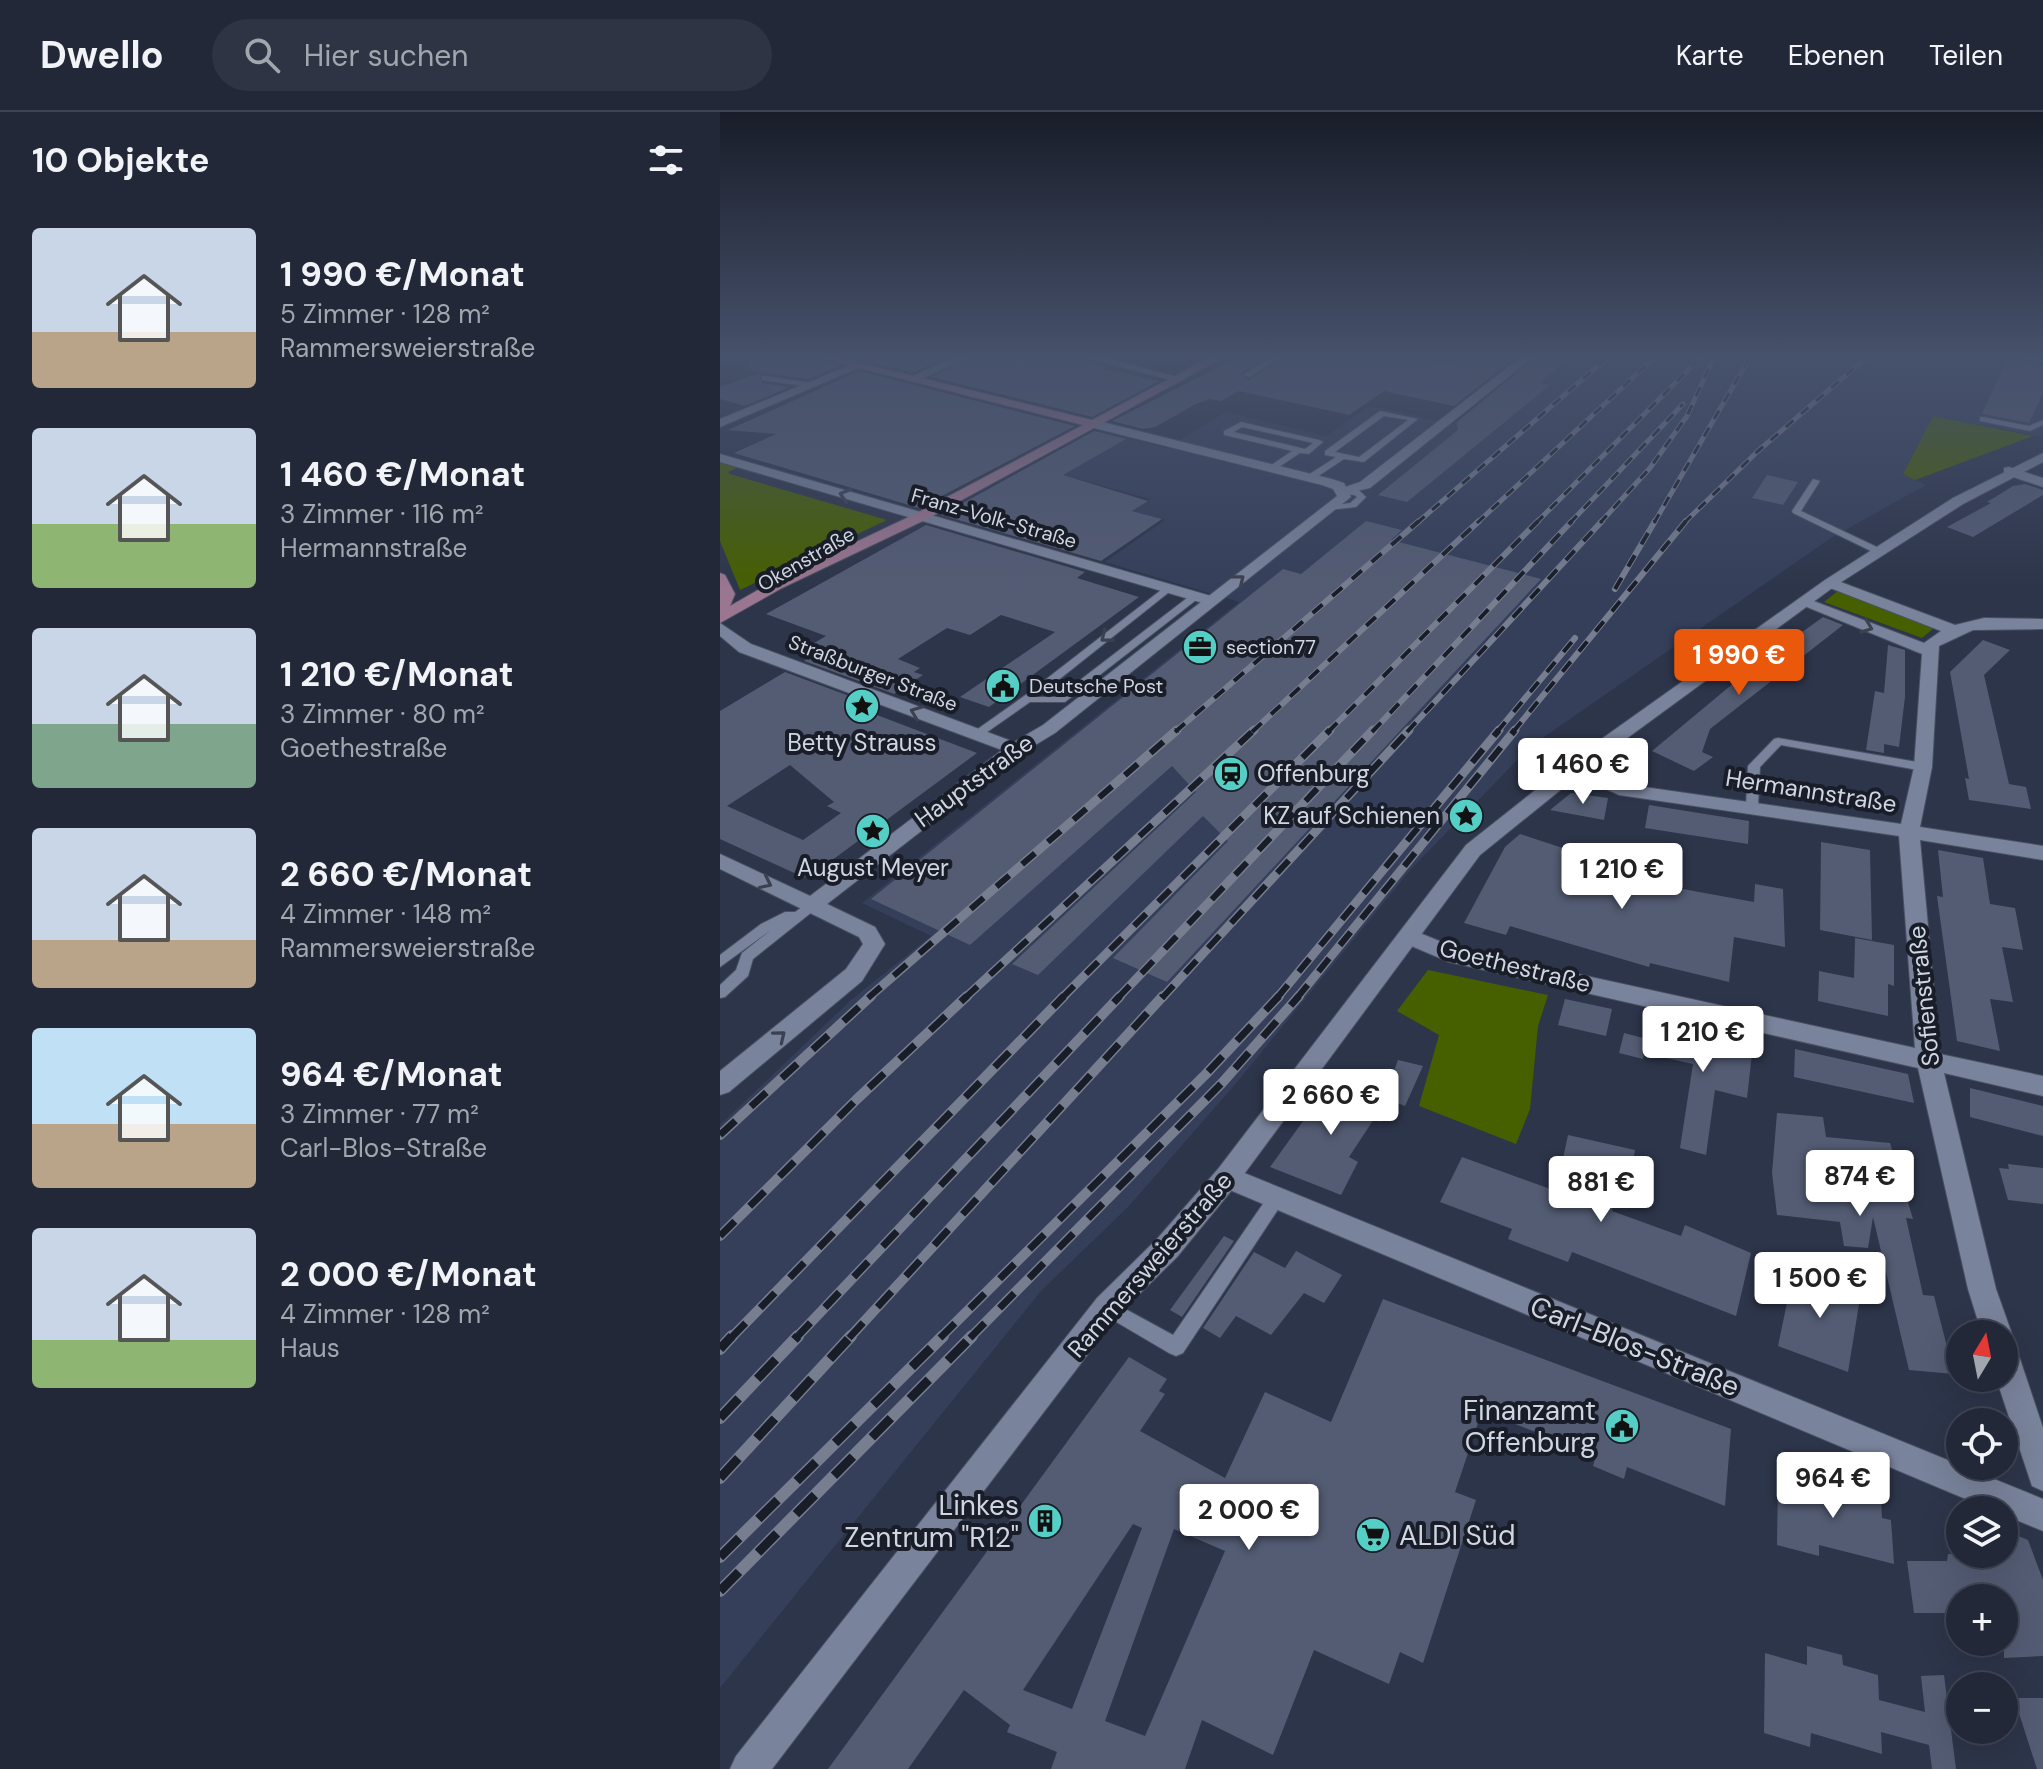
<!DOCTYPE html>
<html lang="de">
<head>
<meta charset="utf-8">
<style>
	body { margin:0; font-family:"DM Sans",sans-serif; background:#2e3443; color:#f1f3f6; height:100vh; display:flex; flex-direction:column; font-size:30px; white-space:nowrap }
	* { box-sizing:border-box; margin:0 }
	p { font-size:26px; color:#a2a6ae }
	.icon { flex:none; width:44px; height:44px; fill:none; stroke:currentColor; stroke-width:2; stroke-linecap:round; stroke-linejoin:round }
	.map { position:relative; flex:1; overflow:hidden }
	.sheet { display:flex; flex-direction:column; background:#222838; width:720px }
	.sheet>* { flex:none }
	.needle { width:52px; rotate:10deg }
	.controls { position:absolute; left:1226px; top:1208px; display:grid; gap:16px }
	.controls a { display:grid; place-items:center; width:72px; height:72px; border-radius:50%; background:#222838; box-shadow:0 8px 32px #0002,0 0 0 2px #3f4453; font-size:40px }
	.price { position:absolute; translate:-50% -68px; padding:0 18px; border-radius:8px; background:#fff; color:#222; font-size:26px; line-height:52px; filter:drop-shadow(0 2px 4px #0008) }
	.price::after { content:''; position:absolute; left:50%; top:48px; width:24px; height:18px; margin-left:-12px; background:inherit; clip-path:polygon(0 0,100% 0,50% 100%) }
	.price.active { background:#ea580c; color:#fff }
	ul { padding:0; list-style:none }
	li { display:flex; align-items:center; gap:24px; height:200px; padding:0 32px }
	li span { display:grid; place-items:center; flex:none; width:224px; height:160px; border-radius:8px; color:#555 }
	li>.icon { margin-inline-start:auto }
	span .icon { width:96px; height:96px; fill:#fffc; stroke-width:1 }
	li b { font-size:34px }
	h2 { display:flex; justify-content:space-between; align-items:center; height:96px; padding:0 32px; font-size:34px }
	header { display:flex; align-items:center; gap:48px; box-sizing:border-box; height:112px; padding:0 40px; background:#222838; border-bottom:2px solid #3f4453 }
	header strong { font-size:38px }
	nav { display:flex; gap:44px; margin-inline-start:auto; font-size:28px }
	.search { width:560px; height:72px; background:#2e3443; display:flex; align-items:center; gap:20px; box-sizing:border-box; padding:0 28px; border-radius:44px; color:#a2a6ae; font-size:30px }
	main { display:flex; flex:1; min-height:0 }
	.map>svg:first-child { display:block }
	.built { fill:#353f5a }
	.green { fill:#466000 }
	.building { fill:#535c73; fill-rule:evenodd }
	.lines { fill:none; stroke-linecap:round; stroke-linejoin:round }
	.service-casing { stroke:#4a5062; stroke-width:2 }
	.minor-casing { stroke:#4a5062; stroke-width:2 }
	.tertiary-casing { stroke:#4a5062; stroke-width:2 }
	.secondary-casing { stroke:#4a5062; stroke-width:2 }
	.service { fill:#79839b; fill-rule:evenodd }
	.minor { fill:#79839b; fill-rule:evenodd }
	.tertiary { fill:#79839b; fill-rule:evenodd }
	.secondary { fill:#9b7690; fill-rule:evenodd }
	.rail-far4-casing { stroke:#777e90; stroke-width:5 }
	.rail-far3-casing { stroke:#777e90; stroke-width:6 }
	.rail-far2-casing { stroke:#777e90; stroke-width:9 }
	.rail-far1-casing { stroke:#777e90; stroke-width:10 }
	.rail-casing { stroke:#777e90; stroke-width:12 }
	.rail-far4 { stroke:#191d27; stroke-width:3; stroke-dasharray:10; stroke-linecap:butt }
	.rail-far3 { stroke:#191d27; stroke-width:4; stroke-dasharray:13; stroke-linecap:butt }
	.rail-far2 { stroke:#191d27; stroke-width:6; stroke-dasharray:17; stroke-linecap:butt }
	.rail-far1 { stroke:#191d27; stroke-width:7; stroke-dasharray:21; stroke-linecap:butt }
	.rail { stroke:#191d27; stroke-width:9; stroke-dasharray:27; stroke-linecap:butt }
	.oneway { stroke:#3b4150 }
	.labels { text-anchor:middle; stroke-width:8; stroke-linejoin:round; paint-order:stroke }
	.far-street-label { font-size:20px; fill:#d0d5e3; stroke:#191d27 }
	.far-poi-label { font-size:20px; fill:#d0d5e3; stroke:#191d27; text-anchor:start }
	.poi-label { font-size:24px; fill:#d0d5e3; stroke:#191d27 }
	.street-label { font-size:24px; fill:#d0d5e3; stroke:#191d27 }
	.near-street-label { font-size:28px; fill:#d0d5e3; stroke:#191d27 }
	.near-poi-label { font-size:28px; fill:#d0d5e3; stroke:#191d27; text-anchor:end }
</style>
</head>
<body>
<header>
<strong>Dwello</strong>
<div class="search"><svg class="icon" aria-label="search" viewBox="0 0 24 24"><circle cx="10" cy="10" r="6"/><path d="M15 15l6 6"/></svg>Hier suchen</div>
<nav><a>Karte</a><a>Ebenen</a><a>Teilen</a></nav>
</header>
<main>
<section class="sheet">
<h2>10 Objekte<svg class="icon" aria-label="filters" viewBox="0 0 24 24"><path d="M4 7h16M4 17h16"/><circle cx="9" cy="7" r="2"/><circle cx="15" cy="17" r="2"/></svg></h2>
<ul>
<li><span style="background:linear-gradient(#c9d6e8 65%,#b9a48a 0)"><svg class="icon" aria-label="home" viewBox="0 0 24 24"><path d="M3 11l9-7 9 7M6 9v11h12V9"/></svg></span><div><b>1 990 €/Monat</b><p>5 Zimmer · 128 m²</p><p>Rammersweierstraße</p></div></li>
<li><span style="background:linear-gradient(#c9d6e8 60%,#8fb573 0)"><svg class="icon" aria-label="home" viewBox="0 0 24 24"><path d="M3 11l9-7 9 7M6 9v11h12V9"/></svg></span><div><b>1 460 €/Monat</b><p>3 Zimmer · 116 m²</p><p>Hermannstraße</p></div></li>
<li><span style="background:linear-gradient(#c9d6e8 60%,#7fa58c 0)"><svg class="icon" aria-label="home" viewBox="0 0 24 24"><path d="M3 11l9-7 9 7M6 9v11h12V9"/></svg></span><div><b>1 210 €/Monat</b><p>3 Zimmer · 80 m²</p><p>Goethestraße</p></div></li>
<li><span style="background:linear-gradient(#c9d6e8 70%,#b9a48a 0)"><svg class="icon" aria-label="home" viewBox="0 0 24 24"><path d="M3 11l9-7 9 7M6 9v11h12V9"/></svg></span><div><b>2 660 €/Monat</b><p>4 Zimmer · 148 m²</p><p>Rammersweierstraße</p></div></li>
<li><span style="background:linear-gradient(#bfe0f5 60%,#b9a48a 0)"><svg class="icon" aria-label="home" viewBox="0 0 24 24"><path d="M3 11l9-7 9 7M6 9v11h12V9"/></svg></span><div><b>964 €/Monat</b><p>3 Zimmer · 77 m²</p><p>Carl-Blos-Straße</p></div></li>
<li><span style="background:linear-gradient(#c9d6e8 70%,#8fb573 0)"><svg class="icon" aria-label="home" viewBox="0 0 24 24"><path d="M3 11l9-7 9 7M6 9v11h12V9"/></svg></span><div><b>2 000 €/Monat</b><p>4 Zimmer · 128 m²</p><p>Haus</p></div></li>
</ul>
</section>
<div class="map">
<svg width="1323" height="1657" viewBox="0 0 1323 1657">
	<rect width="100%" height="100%" fill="#2d354a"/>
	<path class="built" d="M818,245H1323V325L1213,304L1183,362L1206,373L1111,426L811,634L692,756L518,969L409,1094L321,1179L0,1576V1013L131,888L211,824L142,791L519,490L385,450L445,408L412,399L430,387L339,362L328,346L377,319L446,336L506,300L606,324L650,294L733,312Z"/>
	<path class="green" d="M1213,304L1313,324L1195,368L1183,362Z
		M0,350L18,355L8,360L10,362L167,408L20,478L0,429Z
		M1118,479L1215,515L1202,526L1104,490Z
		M708,858L828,883L818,914L810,997L796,1032L699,994L719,923L677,899Z"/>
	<path class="building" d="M31,245H93L120,254L88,267L42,261L39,264L42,271L70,275L25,294L0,287V275L42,260L30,258Z
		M130,245H226L193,261Z
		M251,245H358L386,255L383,256L439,269L372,305L212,265Z
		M519,245H546L520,262L529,268L563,245H693L733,252L742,245H796L734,294L664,279L629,303L519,279L501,289L489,287L476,292L435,315L423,317L392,309Z
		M816,245H851L819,271L830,273L687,390L658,383L738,318L737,310Z
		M1288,245L1323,253V282L1309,311L1262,302Z
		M139,259L355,314L199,396L14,341L56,322L8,318Z
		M374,319L406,327L343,363L428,389L412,399L442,407L381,449L221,403Z
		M1047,363L1078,370L1063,393L1032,386Z
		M1305,372L1323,378V383L1253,425L1227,415L1271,391L1267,390L1293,374Z
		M646,409L682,418L671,428L821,467L447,870L393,846L508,729L483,704L318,863L292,852L476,680L452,654L250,833L151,787L563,457L581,462Z
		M206,413L365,460L357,466L419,485L269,595L240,585L335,520L281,503L250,523L227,516L178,547L200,556L194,560L203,563L174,582L84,549L91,544L79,540L106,524L46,502Z
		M1103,505L1123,513L990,617L982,640L993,645L974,659L932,639L1027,560Z
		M1263,528L1290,538L1264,563L1289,672L1306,675L1311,697L1249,688L1245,666L1249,667L1230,560Z
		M1168,533L1185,538V585L1179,635L1164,632V641L1146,638L1155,579L1164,581Z
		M65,560L156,594L149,600L257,641L92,763L83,765L0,727V599ZM70,653L114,690L107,694L121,701L83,728L7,694Z
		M851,681L888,686L884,708L830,698Z
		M929,693L1029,709L1028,732L925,716Z
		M800,722L873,746L868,754L908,767L1034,790L1035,772L1063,777L1065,835L1014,825L1009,870L930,851L929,855L790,814L786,823L744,811L785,735Z
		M1101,730L1150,738L1152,828L1100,818Z
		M1218,738L1263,746L1270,792L1295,796L1303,838L1282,835L1293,890L1270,887L1280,939L1237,929L1217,784L1223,785Z
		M1135,826L1174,833V874L1168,872V904L1098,889L1099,859L1134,866Z
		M845,887L892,897L886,924L838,913Z
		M930,910L1033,933L1027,986L995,978L986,1043L960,1036L973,952L924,941Z
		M904,921L927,927L923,947L899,941Z
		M1075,937L1188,962L1194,991L1074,965Z
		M678,948L703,954L685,994L664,986Z
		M614,966L673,992L660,1010L654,1007L629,1045L638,1050L621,1083L550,1055Z
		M1250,976L1323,994V1024L1250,1005Z
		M1057,1001L1103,1005L1106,1025L1170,1031L1193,1107L1186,1106L1203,1183L1214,1184L1234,1262L1189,1258L1153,1105L1148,1136L1124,1134L1120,1110L1057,1103L1052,1061Z
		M848,1023L915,1038L911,1061L899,1058L892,1099L961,1124L965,1113L1031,1141L1016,1204L852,1140L848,1150L788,1127L792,1117L720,1090L742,1045L836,1079Z
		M1288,1052L1323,1056V1092L1288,1088L1279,1056L1289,1057Z
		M504,1124L514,1129L462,1205L450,1198Z
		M576,1139L622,1163L604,1191L584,1181L551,1223L516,1204L500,1226L483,1216L534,1140L565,1156Z
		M1074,1157L1141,1180L1128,1260L1058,1234Z
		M663,1187L1011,1317L1005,1394L907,1355L904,1367L873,1354L876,1344L762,1299L735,1380L756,1388L703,1551L680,1540L669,1572L594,1538L553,1643L482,1608L465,1657H331L337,1640L287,1620L290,1613L244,1578L188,1657H108L409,1245L447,1267L439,1279L445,1282L420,1319L505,1366L545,1280L611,1310ZM413,1412L422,1416L352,1597L303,1578ZM454,1417L505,1439L425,1624L385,1609Z
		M1096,1361L1128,1369L1129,1378L1161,1385L1162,1406L1171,1408L1174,1452L1099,1433V1444L1057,1433L1058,1367L1096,1377Z
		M1284,1418L1308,1428L1323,1468V1544L1284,1546V1486H1240V1501H1194L1187,1449H1227L1228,1442H1284Z
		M1087,1534L1122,1543L1123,1553L1158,1563L1159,1588L1205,1600L1201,1564L1224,1563L1236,1657H1212L1209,1633L1161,1620L1162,1642L1091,1621L1090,1635L1044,1621L1045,1541L1087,1553Z
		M1294,1586H1323V1657H1317Z"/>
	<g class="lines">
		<g class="service-casing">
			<path id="service" d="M552,245H560L530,265L523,263Z
				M1305,245L1323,246V250L1305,247Z
				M45,264L91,271L95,273L91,275L42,268V264Z
				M660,299L698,307L644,350L624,347L594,367H588V363L616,345L605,343V339ZM664,304L688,308L639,345L615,340Z
				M1263,305L1309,314L1323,308V313L1310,319L1260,309V305Z
				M521,310L599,328L603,330L589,342L580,341L553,359L550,358V354L572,339L504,323V319ZM522,315L593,331L585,337L514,320Z
				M1093,367L1100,369L1081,399L1161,437V441H1155L1073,401L1072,399Z
				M621,378H639L646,385L636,395L609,398V394L630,391L637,385L634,383L621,382Z
				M445,475L453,477L317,585H338L471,483L480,485L345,590H310L260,625H252V621L307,582Z
				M1058,626L1203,651L1209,655L1203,659L1061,633L1040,655L1038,694L1032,698L1028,697L1026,694L1028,654L1054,627Z
				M92,788L99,793L97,796L33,847L28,864L5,885L0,886V873L16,858L22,841L51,818L0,855V843L41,812L65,800H75Z
				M555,1081L561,1083L564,1088L561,1093L463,1241L456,1244L449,1241L381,1201L378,1195L381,1189L387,1187L453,1223L549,1083Z"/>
		</g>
		<g class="minor-casing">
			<path id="minor" d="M233,245H248L197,269L187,267Z
				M361,245H381L465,267L459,270Z
				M801,245H813L650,376L619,383V377L640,370Z
				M133,252L143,254L0,315V307Z
				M0,342L498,486L500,489L486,492L0,350Z
				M1289,355L1323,366V375L1284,362V356Z
				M1110,466L1235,513L1264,506L1323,507V517L1253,518L1219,534L1212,655L1200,715L1323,734V748L1200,728L1220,942L1323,964V984L1224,961L1276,1177L1292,1222L1288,1231L1295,1234L1299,1244L1323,1316V1379L1312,1374L1276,1266H1284V1222H1262L1248,1177L1198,956L729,850L682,830L679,825L690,817L734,835L1195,936L1179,724L899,683L844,658L853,652L903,672L1181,712L1194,655L1202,542L1077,491L1091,488L1204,531L1221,519L1105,474L1102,471Z
				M507,1054L1323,1387V1419L1284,1403V1398H1272L498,1073L494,1065L498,1057Z"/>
		</g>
		<g class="tertiary-casing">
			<path id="tertiary" d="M374,308L612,367L624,371L631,385L335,621L302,641L107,792L155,815L165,832L142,869L9,980L0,983V959L126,857L143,832L139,825L0,757V742L90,784L282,638L19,540L0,524V511L31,532L294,630L323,613L617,384L613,377L602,373L370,315L368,312Z
				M1323,341V350L1243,392L1115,474L880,646L760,743L516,1073L457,1145L397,1204L52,1657H10L16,1644L377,1186L437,1127L498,1057L746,733L866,638L1105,468L1233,386Z"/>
		</g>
		<g class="secondary-casing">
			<path id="secondary" d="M96,245H116L372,308L490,245H504L205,408L62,476L0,511V461L5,463L15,482L10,494L52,470L195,402L363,313Z"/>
		</g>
		<use href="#service" class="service"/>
		<use href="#minor" class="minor"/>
		<use href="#tertiary" class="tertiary"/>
		<use href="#secondary" class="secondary"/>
		<g class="rail-far4-casing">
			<path id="rail-far4" d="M697,411L888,245
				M757,411L935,245
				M816,411L981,245
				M850,411L963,292
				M880,411L930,356L967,304L994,245
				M934,411L1030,245
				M964,411L1038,339L1147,245"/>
		</g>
		<g class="rail-far3-casing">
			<path id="rail-far3" d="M895,477L935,409
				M455,620L699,409
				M532,620L759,409
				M608,620L818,409
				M652,620L852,409
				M687,620L882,409
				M777,620L855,526
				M793,620L966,409"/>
		</g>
		<g class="rail-far2-casing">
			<path id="rail-far2" d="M148,886L457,618
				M245,886L534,618
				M342,886L610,618
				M398,886L653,618
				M442,886L689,618
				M557,886L779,618
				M577,886L795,618"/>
		</g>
		<g class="rail-far1-casing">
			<path id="rail-far1" d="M0,1023L151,884
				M0,1124L137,987L247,884
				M11,1226L344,884
				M76,1226L400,884
				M129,1226L443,884
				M220,1226L486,962L559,884
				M250,1226L502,971L579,884"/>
		</g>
		<g class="rail-casing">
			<path id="rail" d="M0,1237L12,1224
				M0,1306L78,1224
				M0,1366L131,1224
				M0,1445L223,1224
				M0,1479L252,1224"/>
		</g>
		<use href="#rail-far4" class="rail-far4"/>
		<use href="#rail-far3" class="rail-far3"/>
		<use href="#rail-far2" class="rail-far2"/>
		<use href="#rail-far1" class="rail-far1"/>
		<use href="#rail" class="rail"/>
	</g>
	<defs><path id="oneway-chevron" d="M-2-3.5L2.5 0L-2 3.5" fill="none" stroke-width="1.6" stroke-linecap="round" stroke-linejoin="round" transform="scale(2)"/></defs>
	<g class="oneway">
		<use href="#oneway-chevron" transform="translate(125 383) rotate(-163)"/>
		<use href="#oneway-chevron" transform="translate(519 468) rotate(-38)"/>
		<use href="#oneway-chevron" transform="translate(1147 515) rotate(21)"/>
		<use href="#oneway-chevron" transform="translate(386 525) rotate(142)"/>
		<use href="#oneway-chevron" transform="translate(196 600) rotate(-159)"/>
		<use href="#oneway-chevron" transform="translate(46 771) rotate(26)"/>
		<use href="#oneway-chevron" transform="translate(60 924) rotate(-39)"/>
	</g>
	<linearGradient id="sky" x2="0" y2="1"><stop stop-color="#191d29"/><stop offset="0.51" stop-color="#46516b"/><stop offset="1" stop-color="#46516b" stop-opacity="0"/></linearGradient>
	<rect width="1323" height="477" fill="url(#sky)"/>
	<defs>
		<g id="office-disc" transform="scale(1.8)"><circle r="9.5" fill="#55cec5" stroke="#191d27"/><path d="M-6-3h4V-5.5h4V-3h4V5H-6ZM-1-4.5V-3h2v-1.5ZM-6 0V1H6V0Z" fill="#111"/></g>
		<g id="civic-disc" transform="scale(1.8)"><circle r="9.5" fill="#55cec5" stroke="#191d27"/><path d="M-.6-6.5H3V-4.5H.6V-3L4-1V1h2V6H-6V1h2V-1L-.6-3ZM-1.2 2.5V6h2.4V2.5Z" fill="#111"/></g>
		<g id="sight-disc" transform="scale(1.8)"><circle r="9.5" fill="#55cec5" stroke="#191d27"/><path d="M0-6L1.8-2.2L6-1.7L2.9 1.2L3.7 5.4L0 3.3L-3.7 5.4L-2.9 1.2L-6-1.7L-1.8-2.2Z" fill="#111"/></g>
		<g id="station-disc" transform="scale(1.8)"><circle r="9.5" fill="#55cec5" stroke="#191d27"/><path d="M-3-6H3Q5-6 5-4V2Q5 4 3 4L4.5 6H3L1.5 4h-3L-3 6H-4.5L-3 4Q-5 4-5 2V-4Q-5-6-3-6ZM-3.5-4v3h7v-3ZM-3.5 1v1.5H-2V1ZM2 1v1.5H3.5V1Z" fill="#111"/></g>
		<g id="building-disc" transform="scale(1.8)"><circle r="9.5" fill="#55cec5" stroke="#191d27"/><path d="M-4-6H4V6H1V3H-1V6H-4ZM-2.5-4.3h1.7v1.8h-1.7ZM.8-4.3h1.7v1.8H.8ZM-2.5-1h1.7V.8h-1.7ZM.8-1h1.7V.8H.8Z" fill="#111"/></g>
		<g id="supermarket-disc" transform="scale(1.8)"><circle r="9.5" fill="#55cec5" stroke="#191d27"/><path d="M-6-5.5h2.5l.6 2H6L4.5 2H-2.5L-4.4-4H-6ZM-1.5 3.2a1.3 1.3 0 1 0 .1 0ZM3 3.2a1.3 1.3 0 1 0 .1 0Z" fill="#111"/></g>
	</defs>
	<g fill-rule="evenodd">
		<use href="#office-disc" x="480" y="535"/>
		<use href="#civic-disc" x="283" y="574"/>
		<use href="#sight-disc" x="142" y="594"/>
		<use href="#station-disc" x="511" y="662"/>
		<use href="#sight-disc" x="746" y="704"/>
		<use href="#sight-disc" x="153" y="719"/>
		<use href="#civic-disc" x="902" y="1314"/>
		<use href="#building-disc" x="325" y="1409"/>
		<use href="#supermarket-disc" x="653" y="1423"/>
	</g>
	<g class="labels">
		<g class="far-street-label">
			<text transform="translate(274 406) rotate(16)" y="7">Franz-Volk-Straße</text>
			<text transform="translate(86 447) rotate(-30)" y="7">Okenstraße</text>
			<text transform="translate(153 561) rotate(21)" y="7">Straßburger Straße</text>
		</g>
		<g class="far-poi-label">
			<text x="506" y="542">section77</text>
			<text x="309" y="581">Deutsche Post</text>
		</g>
		<g class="poi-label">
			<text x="142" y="639">Betty Strauss</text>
			<text x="537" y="670" text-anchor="start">Offenburg</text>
			<text x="720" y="712" text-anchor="end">KZ auf Schienen</text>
			<text x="153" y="764">August Meyer</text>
		</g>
		<g class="street-label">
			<text transform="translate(254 669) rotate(-36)" y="8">Hauptstraße</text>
			<text transform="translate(1091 679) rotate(9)" y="8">Hermannstraße</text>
			<text transform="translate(795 854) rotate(14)" y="8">Goethestraße</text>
			<text transform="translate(1204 884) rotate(-96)" y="8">Sofienstraße</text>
			<text transform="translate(430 1153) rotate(-49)" y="8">Rammersweierstraße</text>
		</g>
		<g class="near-street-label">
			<text transform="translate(915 1234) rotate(22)" y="10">Carl-Blos-Straße</text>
		</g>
		<g class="near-poi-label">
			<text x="876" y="1308">Finanzamt<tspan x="876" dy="32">Offenburg</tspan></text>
			<text x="299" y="1403">Linkes<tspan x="299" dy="32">Zentrum "R12"</tspan></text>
			<text x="679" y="1433" text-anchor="start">ALDI Süd</text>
		</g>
	</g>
</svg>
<div class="controls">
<a><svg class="needle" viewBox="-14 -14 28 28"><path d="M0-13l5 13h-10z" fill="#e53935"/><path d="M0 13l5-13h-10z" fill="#a2a6ae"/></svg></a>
<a><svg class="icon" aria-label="locate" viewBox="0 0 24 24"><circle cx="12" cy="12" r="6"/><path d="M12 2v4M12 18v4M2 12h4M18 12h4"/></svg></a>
<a><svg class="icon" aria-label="layers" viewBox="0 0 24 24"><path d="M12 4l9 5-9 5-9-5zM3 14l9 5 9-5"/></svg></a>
<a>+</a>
<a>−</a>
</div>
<b class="price active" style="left:1019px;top:585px">1 990 €</b>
<b class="price" style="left:863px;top:694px">1 460 €</b>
<b class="price" style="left:902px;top:799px">1 210 €</b>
<b class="price" style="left:983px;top:962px">1 210 €</b>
<b class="price" style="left:611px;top:1025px">2 660 €</b>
<b class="price" style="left:1140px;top:1106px">874 €</b>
<b class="price" style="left:881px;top:1112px">881 €</b>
<b class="price" style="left:1100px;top:1208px">1 500 €</b>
<b class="price" style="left:1113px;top:1408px">964 €</b>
<b class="price" style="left:529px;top:1440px">2 000 €</b>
</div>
</main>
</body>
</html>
